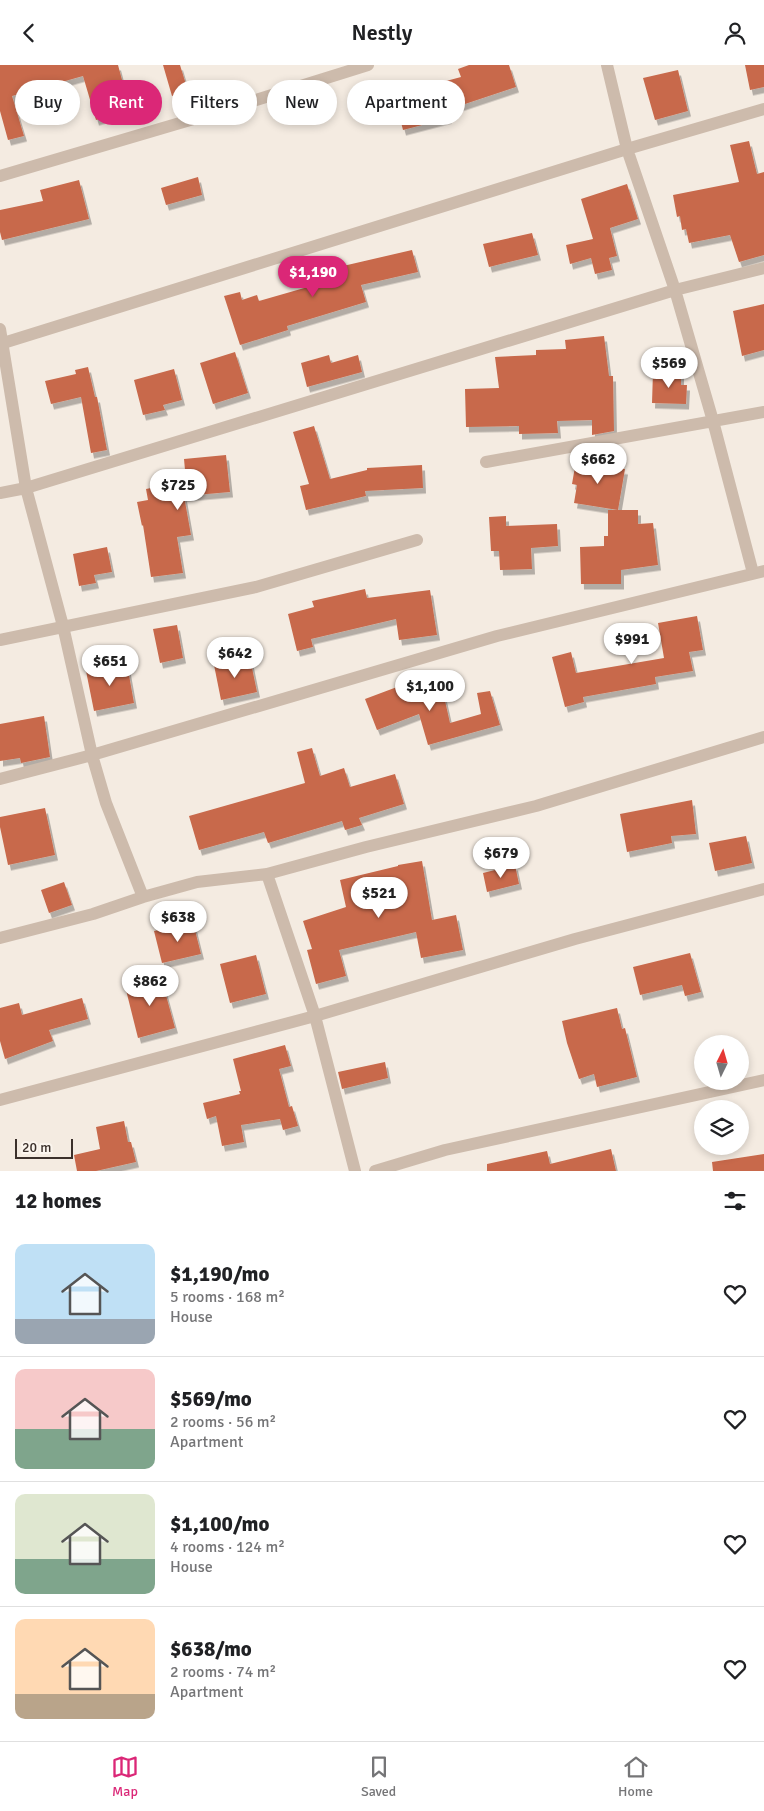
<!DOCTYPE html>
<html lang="en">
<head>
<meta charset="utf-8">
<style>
	body { margin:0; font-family:Signika,sans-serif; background:#f2f2f2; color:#202124; height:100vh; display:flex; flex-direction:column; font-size:19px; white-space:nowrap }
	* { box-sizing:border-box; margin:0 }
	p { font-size:16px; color:#757577 }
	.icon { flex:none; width:28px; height:28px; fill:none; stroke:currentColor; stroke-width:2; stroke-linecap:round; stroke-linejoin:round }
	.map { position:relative; height:1106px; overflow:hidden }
	.side { display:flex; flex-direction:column; background:#fff; flex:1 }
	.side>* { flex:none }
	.banner { position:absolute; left:15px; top:15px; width:500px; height:45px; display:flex; gap:10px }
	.needle { width:32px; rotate:5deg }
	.controls { position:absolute; left:694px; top:970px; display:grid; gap:10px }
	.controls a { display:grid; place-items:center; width:55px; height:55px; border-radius:50%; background:#fff; box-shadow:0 2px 8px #0003; font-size:25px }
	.scale { position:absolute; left:15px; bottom:12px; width:58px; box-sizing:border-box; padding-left:5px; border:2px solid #3b302b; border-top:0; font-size:14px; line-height:18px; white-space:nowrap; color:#3b302b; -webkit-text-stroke:4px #fbf5ee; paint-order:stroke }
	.price { position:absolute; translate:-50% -42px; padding:0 11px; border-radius:18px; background:#fff; color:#222; font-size:16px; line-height:32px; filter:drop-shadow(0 1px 2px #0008) }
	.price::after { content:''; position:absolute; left:50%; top:30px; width:15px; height:11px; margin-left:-8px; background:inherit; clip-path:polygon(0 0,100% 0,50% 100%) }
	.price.selected { background:#db2777; color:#fff }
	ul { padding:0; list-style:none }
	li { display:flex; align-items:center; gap:15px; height:125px; padding:0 15px }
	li+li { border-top:1px solid #e0e0e0 }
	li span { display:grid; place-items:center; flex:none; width:140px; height:100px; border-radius:10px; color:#555 }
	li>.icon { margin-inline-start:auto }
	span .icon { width:60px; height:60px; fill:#fffc; stroke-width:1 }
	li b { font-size:21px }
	h2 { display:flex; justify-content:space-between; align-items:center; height:60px; padding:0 15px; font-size:21px }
	.pill { padding:0 18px; border-radius:22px; background:#fff; box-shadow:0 2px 8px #0003; font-size:18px; line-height:45px }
	.pill.selected { background:#db2777; color:#fff }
	header { display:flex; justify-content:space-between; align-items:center; height:65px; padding:0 15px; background:#fff; font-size:22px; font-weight:600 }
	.tabs { display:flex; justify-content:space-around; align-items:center; height:70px; border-top:1px solid #e0e0e0; background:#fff; font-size:14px; color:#757577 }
	.tabs a { display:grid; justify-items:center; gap:2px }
	.tabs .selected { color:#db2777 }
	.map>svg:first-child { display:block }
	.building { fill:#c8694b; filter:url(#shadow) }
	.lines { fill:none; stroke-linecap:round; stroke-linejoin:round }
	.minor { stroke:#cdbbac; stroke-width:12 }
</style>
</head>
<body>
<header><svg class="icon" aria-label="back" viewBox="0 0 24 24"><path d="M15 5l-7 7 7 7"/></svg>Nestly<svg class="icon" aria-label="person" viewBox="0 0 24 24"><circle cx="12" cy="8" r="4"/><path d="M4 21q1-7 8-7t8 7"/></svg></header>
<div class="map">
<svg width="764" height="1106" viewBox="0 0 764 1106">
	<defs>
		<filter id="shadow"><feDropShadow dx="3" dy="5.5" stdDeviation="0" flood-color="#0004"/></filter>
	</defs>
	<rect width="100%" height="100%" fill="#f4ebe1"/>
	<path class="building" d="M0,0H118L129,41L112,46L113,50L96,55L83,11L12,31L24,71L8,75L0,46Z
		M163,0H180L188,26L172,31Z
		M469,0H509L516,22L447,45L449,53L403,65L394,30L461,12L458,4Z
		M745,0H764V22L750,25Z
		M678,5L688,46L655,55L643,13Z
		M749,76L757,109L764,107V190L739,197L730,170L689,178L686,164L682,165L680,151L677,152L673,130L739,117L730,80Z
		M198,112L202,130L166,140L161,123Z
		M79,115L89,154L2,175L0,167V145L43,136L40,125Z
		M627,119L638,154L610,163L617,191L609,193L612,205L595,209L591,193L570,199L566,180L593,174L581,134Z
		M532,168L538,190L489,202L483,179Z
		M412,185L418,207L361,220L366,237L287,261L288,265L240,280L224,231L240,227L242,235L257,230L259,236L346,211L343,201Z
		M764,239V285L742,291L733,246Z
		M604,271L609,311H613L614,366L592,370V355L557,356L558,368L519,369V361L466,362L465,324L499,323L495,292L536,290V285L566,284L565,275Z
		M235,287L248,328L213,339L200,298Z
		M329,290L331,298L358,290L362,307L307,322L301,298Z
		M88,302L95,332H97L107,385L91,388L81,332L51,339L45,316L76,309L75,305Z
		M174,304L182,335L163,340L165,345L143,350L134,315Z
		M653,307L681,308V320H687L686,339L652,338Z
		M314,361L330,414L367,405V403L422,400L423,423L365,426L366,431L306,445L300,421L309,419L293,367Z
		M226,390L230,427L184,431L191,470L177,472L183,508L151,512L143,460L142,461L137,437L148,435L146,424L186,416L184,394Z
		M576,396L625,404L618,445L574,438L577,420L572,419Z
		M608,445H638V459L653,458L658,500L621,505V519H581L580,482L604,481V471H608Z
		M506,451V461L557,459L558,481L531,483L532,504L500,505L499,486H491L489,452Z
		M107,482L112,507L94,510L96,518L79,521L73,489Z
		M365,524L367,533L430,525L437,570L399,575L396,554L311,574L313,582L297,586L288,549L314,542L312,536Z
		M697,551L703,585L689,587L693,606L655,612L656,619L583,632L584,637L565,642L552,592L571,587L576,608L664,593L658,558Z
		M177,560L183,593L160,598L153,564Z
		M250,593L257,627L221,635L214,600Z
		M127,599L134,638L94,646L86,606Z
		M441,618L450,658L481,649L477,628L490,626L500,660L428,680L419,649L377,665L365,634L397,622L399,627Z
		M44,651L50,692L21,698L20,693L0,696V659Z
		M312,683L320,711L344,703L350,722L395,709L404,739L359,753L362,760L345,765L342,756L268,778L264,767L199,785L189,751L305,718L297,687Z
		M692,735L696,769L671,771L672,778L627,787L620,749Z
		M45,743L55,790L8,800L0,762V752Z
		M746,771L752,798L715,806L709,778Z
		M422,796L432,855L456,850L463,885L421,893L416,867L339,885L346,911L316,919L307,885L312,884L303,856L346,842L340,815L398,801V800Z
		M515,800L519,819L487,827L483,808Z
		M64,817L72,840L49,848L41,825Z
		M193,857L201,889L162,898L154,866Z
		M690,888L701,927L685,931L682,920L640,930L633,902Z
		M256,890L266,929L230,938L220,899Z
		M161,912L175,963L138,973L125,921Z
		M82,933L88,954L49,965L53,976L5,994L0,976V943L19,938L22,950Z
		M617,943L622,964L625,963L637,1012L597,1022L594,1009L579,1014L567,978L562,956Z
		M285,980L291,1001L279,1004L289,1042L292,1041L298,1061L283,1065L280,1054L241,1060L244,1077L222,1081L216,1051L207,1054L203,1038L240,1029L239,1026H241L233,994Z
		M385,997L388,1013L342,1024L338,1007Z
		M124,1056L128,1077H131L136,1097L96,1106H77L74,1090L100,1084L96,1062Z
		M611,1084L616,1106H487V1099L547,1086L550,1099Z
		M764,1089V1106H713L712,1097Z"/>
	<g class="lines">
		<path class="minor" d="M607,0L627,84L675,225L713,356L753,508
			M0,111L224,45L368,0
			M0,264L26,423L63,561L92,690L106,738L143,832L197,817L267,809L315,951L355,1106
			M0,279L627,84L764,44
			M486,397L764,347
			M0,428L26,423L675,225L764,203
			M0,575L256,522L417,475
			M0,714L92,690L497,571L764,506
			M267,809L366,782L536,741L764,672
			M0,873L93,849L143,832
			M0,1035L315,951L575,874L764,824
			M375,1106L445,1085L764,1015"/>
	</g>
</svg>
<div class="controls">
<a><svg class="needle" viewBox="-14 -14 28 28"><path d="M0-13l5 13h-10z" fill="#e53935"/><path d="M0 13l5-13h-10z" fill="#757577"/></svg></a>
<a><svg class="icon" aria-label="layers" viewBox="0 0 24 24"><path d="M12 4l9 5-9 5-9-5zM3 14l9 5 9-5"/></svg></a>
</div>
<div class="scale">20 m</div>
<b class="price selected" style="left:313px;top:233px">$1,190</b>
<b class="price" style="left:669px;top:324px">$569</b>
<b class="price" style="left:598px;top:420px">$662</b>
<b class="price" style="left:178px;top:446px">$725</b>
<b class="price" style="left:632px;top:600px">$991</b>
<b class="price" style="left:235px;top:614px">$642</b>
<b class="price" style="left:110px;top:622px">$651</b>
<b class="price" style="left:430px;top:647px">$1,100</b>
<b class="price" style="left:501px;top:814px">$679</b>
<b class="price" style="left:379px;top:854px">$521</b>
<b class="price" style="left:178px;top:878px">$638</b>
<b class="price" style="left:150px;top:942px">$862</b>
<div class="banner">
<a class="pill">Buy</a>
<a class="pill selected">Rent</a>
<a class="pill">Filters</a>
<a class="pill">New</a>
<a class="pill">Apartment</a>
</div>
</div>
<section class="side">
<h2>12 homes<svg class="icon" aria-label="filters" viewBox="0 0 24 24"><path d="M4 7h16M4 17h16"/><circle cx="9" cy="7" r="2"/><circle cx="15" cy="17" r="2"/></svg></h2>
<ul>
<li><span style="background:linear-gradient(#bfe0f5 75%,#9aa5b1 0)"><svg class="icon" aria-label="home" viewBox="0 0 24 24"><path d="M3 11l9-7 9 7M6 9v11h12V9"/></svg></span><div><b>$1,190/mo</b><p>5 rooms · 168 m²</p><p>House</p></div><svg class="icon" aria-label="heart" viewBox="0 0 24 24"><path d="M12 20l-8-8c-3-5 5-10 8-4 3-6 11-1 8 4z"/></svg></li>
<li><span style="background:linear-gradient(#f6c9c9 60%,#7fa58c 0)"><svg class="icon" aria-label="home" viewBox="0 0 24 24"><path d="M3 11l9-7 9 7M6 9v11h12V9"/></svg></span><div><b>$569/mo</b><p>2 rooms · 56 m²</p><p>Apartment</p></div><svg class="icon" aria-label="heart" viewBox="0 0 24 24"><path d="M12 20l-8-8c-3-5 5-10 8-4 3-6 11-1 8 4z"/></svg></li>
<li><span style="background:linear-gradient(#dfe7d0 65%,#7fa58c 0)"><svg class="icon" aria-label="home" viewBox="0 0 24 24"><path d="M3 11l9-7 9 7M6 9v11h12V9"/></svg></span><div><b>$1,100/mo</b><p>4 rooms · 124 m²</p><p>House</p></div><svg class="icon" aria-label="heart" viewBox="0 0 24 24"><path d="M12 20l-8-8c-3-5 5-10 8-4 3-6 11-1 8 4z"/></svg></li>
<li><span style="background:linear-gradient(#ffd9b3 75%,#b9a48a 0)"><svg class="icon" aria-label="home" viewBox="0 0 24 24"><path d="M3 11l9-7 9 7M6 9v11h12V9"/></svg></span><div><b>$638/mo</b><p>2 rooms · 74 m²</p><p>Apartment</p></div><svg class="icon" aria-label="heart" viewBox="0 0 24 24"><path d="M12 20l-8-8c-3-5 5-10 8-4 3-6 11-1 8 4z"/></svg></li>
</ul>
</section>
<nav class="tabs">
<a class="selected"><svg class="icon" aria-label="map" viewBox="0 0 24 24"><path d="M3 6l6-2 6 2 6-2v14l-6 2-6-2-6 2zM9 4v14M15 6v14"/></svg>Map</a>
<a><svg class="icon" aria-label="saved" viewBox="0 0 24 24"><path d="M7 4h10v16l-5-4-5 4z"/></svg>Saved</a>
<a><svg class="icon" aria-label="home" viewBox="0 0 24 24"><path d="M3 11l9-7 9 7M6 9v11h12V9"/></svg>Home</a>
</nav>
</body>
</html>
